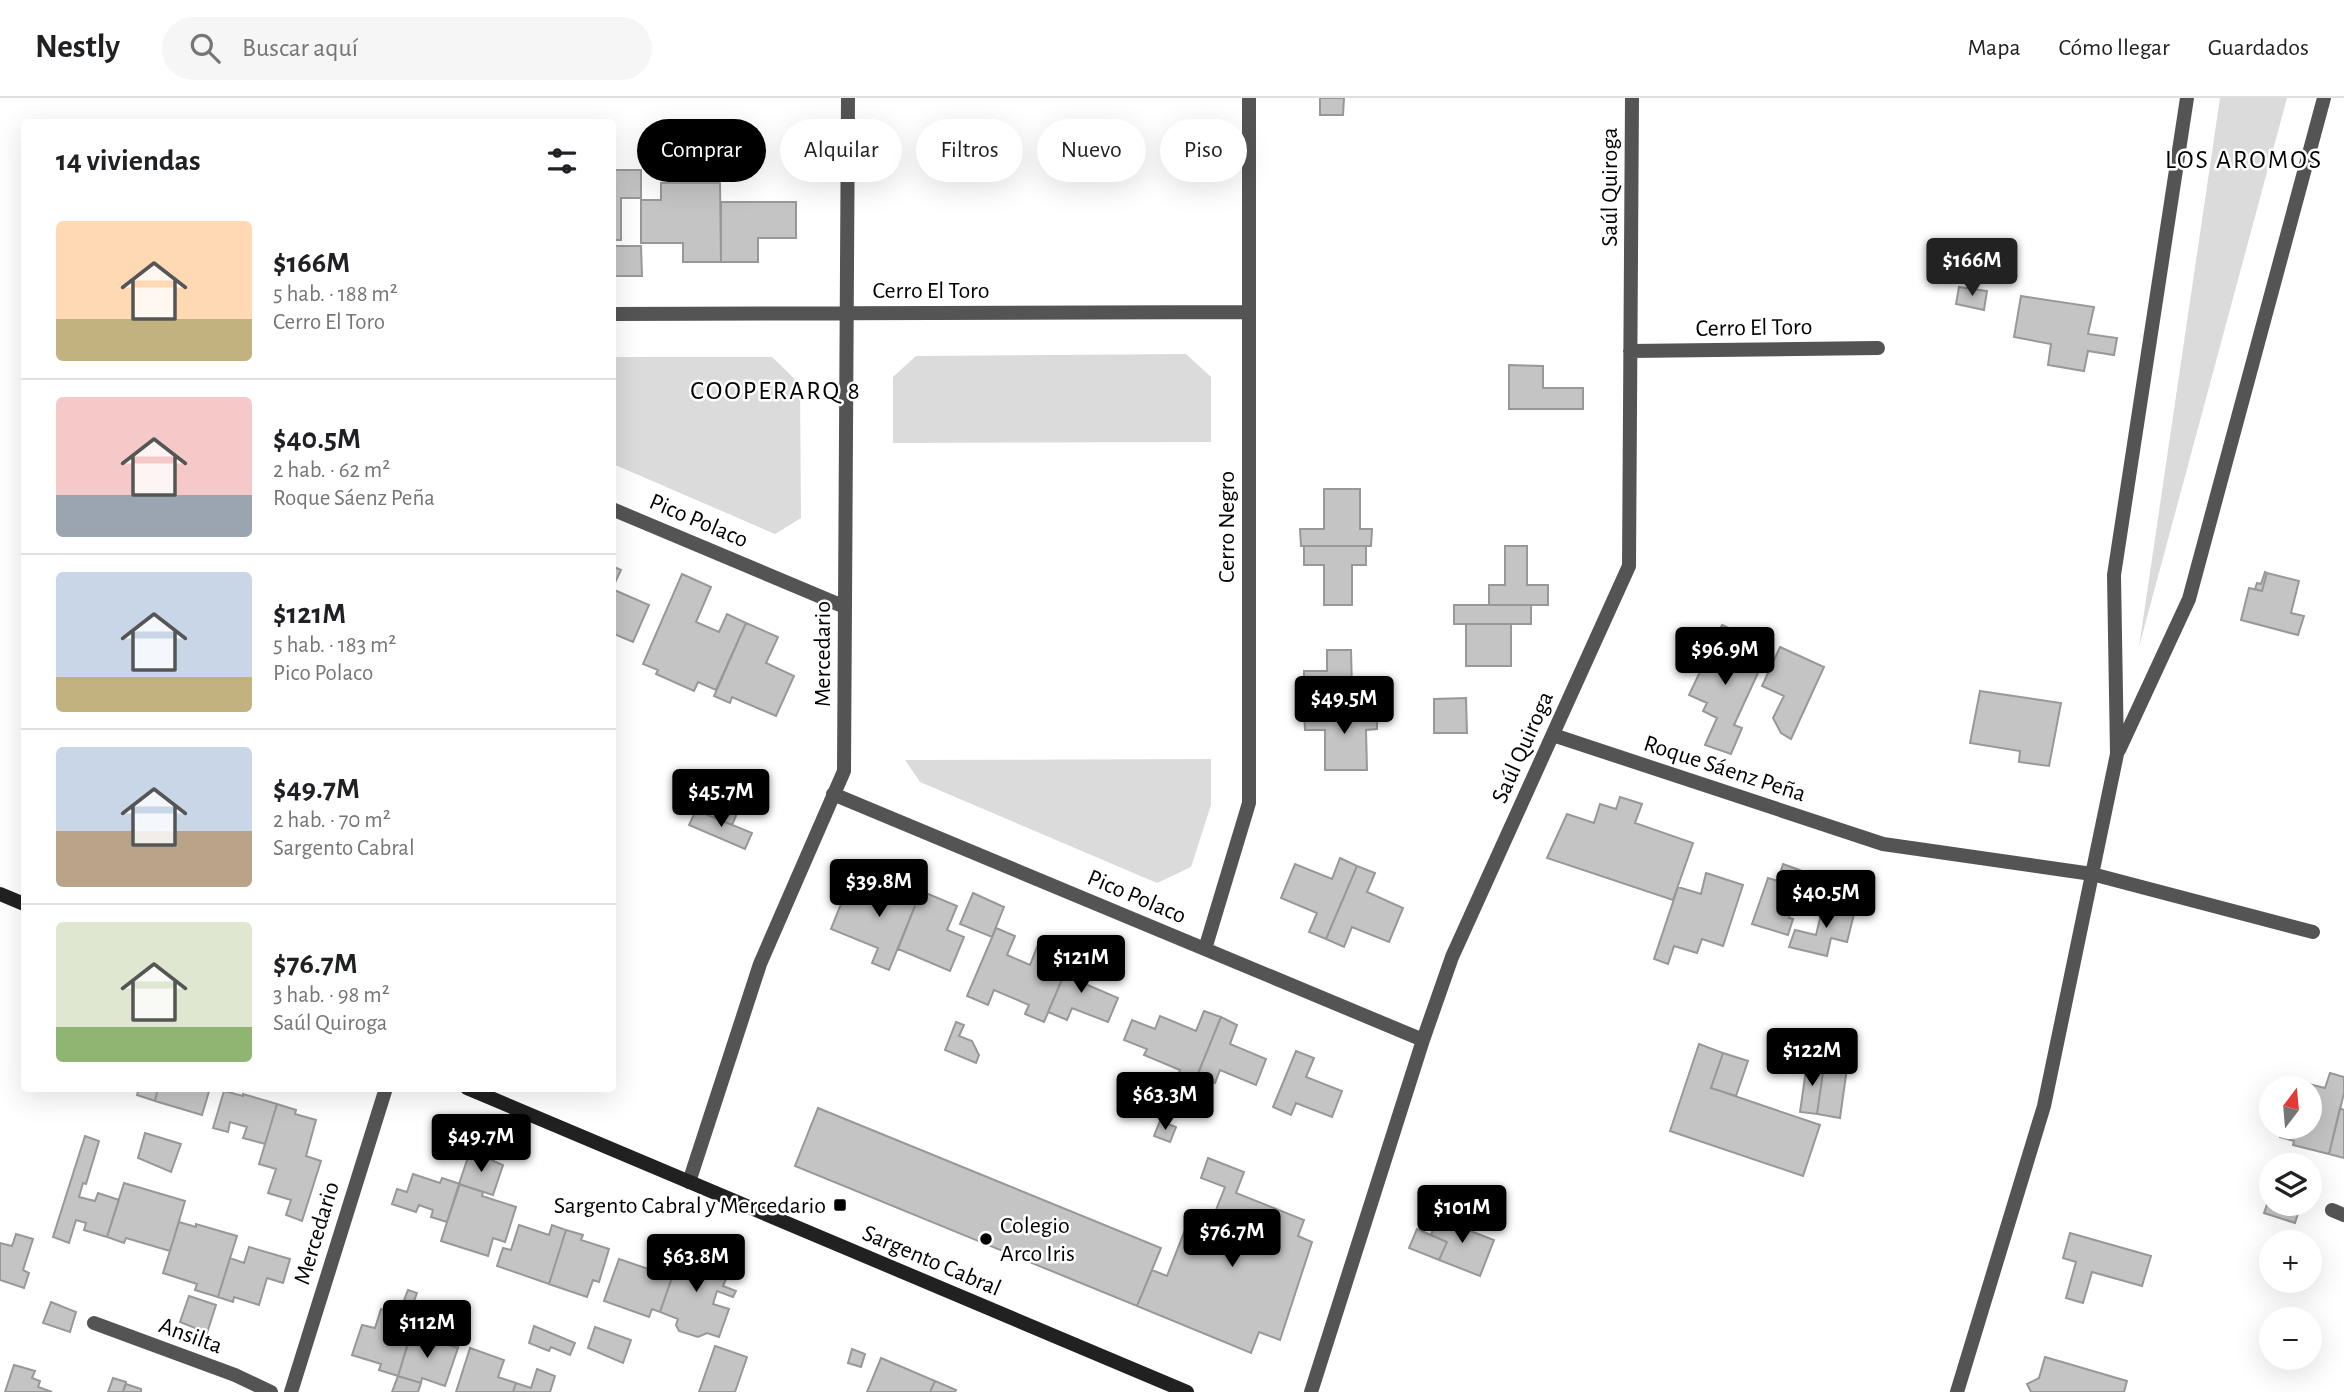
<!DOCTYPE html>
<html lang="es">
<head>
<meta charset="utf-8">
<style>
	body { margin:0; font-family:"Alegreya Sans",sans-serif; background:#f6f6f6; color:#202124; height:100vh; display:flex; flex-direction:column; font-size:26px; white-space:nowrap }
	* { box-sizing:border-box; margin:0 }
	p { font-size:23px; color:#757577 }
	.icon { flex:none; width:38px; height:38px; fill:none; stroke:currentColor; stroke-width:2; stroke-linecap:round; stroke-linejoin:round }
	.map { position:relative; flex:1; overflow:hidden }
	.details { position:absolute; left:21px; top:21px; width:595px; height:973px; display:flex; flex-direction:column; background:#fff; border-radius:7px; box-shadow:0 7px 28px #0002 }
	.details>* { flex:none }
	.hud { position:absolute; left:637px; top:21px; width:665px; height:63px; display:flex; gap:14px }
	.needle { width:46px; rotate:16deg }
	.fabs { position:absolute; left:2259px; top:978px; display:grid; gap:14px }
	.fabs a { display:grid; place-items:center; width:63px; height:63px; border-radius:50%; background:#fff; box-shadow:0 7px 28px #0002; font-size:35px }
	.price { position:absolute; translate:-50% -60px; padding:0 16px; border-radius:7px; background:#000; color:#fff; font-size:23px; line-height:46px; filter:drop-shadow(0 2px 4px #0008) }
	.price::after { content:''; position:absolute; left:50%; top:42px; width:21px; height:16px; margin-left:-10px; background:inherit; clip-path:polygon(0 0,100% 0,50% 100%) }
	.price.selected { background:#222; color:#fff }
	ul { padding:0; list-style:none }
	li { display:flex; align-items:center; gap:21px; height:175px; padding:0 35px }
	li+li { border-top:2px solid #e0e0e0 }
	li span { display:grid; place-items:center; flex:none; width:196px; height:140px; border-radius:7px; color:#555 }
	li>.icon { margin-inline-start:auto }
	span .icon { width:84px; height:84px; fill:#fffc; stroke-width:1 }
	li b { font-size:30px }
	h2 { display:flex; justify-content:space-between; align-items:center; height:84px; padding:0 35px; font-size:30px }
	.chip { padding:0 24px; border-radius:32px; background:#fff; box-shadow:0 7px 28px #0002; font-size:24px; line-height:63px }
	.chip.selected { background:#000; color:#fff }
	header { display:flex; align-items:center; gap:42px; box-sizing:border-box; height:98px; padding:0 35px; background:#fff; border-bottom:2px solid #e0e0e0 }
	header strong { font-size:33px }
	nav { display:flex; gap:38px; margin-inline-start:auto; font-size:24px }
	.search { width:490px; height:63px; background:#f6f6f6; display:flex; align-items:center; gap:18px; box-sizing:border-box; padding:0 24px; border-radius:38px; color:#757577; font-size:26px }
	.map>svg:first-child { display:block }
	.green { fill:#dbdbdb }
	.building { fill:#c4c4c4; stroke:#989898; stroke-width:2 }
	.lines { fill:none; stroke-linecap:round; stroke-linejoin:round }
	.street { stroke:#545454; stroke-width:14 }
	.secondary { stroke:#212121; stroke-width:14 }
	.poi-dot { fill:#000; stroke:#fff; stroke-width:2.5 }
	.labels { text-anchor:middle; stroke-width:5; stroke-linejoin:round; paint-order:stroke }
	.street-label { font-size:24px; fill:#000; stroke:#fff }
	.poi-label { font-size:24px; fill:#000; stroke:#fff; text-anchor:end }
	.neighbourhood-label { font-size:26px; letter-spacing:2px; fill:#000; stroke:#fff }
</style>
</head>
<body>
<header>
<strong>Nestly</strong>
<div class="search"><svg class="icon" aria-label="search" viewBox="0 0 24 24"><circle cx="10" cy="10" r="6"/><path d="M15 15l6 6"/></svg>Buscar aquí</div>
<nav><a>Mapa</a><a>Cómo llegar</a><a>Guardados</a></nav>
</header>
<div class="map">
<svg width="2344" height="1294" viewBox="0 0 2344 1294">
	<rect width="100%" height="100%" fill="#fff"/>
	<path class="green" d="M2220,0H2287L2139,549Z
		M1186,256L1211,279V344L893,345V279L916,258Z
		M613,259H772L800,286L801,420L775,436L613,366Z
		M1211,661V707L1191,769L1157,785L920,684L905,662Z"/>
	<path class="building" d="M1320,0H1344L1343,17H1320Z
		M612,72H641V100H621V142H612Z
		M661,85H720L721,164H683V145H641V102H661Z
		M721,104H796V140H758V164H721Z
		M612,148H641L642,178H612Z
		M1959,189L1987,193L1984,212L1956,206Z
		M2021,198L2094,209L2088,236L2117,240L2114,257L2088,253L2084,273L2048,267L2051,246L2014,239Z
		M1509,267L1543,268V290H1583V311H1509Z
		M1324,391H1360V431H1372L1371,448H1301L1300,431H1324Z
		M1304,448H1366V467H1352V507H1324V467H1304Z
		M1505,448H1527V487H1548V507H1489V487H1505Z
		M612,468L621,472L612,491Z
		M2265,474L2267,475L2262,493L2255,491L2257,485L2261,486Z
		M2267,475L2299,483L2291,515L2304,518L2298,537L2241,522L2249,490L2262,493Z
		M682,476L711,489L696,524L719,534L727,516L746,525L716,592L698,584L694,593L656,576L658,572L643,566Z
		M612,491L649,507L633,544L612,535Z
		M1454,507H1531V526H1454Z
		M746,525L778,539L766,565L794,578L776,618L732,599L730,605L714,598Z
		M1466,526H1511V568H1466Z
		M1722,527L1744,537L1738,549L1752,555L1745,569L1758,575L1734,627L1742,630L1731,656L1705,647L1717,620L1703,613L1707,605L1689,597Z
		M1780,549L1824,569L1791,641L1781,635L1773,620L1784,598L1762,588Z
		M1327,552H1351L1352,590H1376L1377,612L1304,613V573H1327Z
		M1980,593L2061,605L2049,668L2019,664L2020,653L1970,645Z
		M1466,600L1467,635H1434V601Z
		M1377,612V631L1366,632L1367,672H1325V632H1305L1304,613Z
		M724,683L747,693L732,727L710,718Z
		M1620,699L1642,706L1635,725L1693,745L1673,802L1547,760L1567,716L1594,725L1600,706L1616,711Z
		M696,712L752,735L745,751L689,727Z
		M1340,760L1357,768L1326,841L1309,834L1317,815L1281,800L1295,766L1332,781Z
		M1783,766L1808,775L1801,797L1797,796L1789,820L1793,821L1788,837L1752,826L1768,780L1778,783Z
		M1357,768L1375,775L1367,794L1403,810L1389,844L1352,829L1344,849L1326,841Z
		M1706,775L1743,787L1723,848L1702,841L1697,855L1674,848L1668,866L1654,861L1678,789L1701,796Z
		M886,779L921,793L889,872L872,865L878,850L831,831L843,801L854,805L858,794L877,801Z
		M921,793L957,808L947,832L964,839L950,873L898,851Z
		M973,795L1004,809L992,839L960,826Z
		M1824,804L1855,812L1847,844L1831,840L1827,858L1789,849L1795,832L1816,837Z
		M996,830L1015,838L1007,857L1030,867L1039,844L1072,858L1044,924L1025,916L1029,907L994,892L988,907L967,898Z
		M1072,858L1091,866L1083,885L1118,900L1108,924L1072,910L1067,922L1048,914Z
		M1204,913L1221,919L1193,988L1176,982L1180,972L1144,957L1147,951L1124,942L1132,922L1155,931L1160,918L1196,933Z
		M1221,919L1237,927L1230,946L1266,961L1256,987L1220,972L1215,985L1197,978Z
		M956,924L964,927L959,938L972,943L979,957L976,965L945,952Z
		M1699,946L1723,955L1711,990L1820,1027L1803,1078L1670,1033Z
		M1296,953L1314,960L1306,979L1342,993L1332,1019L1296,1005L1291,1017L1273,1009Z
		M1723,955L1748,963L1736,998L1711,990Z
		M1807,965L1824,967L1817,1016L1800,1014Z
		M1824,967L1847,970L1840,1020L1817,1016Z
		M2330,975L2344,979V995L2329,1056L2293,1047L2294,1043L2280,1039L2282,1029H2310L2309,986L2325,990Z
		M139,990H158L155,1003L137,997Z
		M158,990H210L202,1017L155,1003Z
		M224,993L243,998V996L277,1006L265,1046L243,1040L247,1029L230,1024L228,1034L213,1030Z
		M277,1006L296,1012L295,1016L316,1022L306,1058L321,1063L302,1123L286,1117L291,1102L268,1095L276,1071L259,1066Z
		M818,1010L1161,1150L1137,1208L795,1068Z
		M2340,1010L2344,1012V1060L2329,1056Z
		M1160,1023L1176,1029L1170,1044L1154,1038Z
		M145,1035L181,1046L171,1074L138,1060Z
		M85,1038L99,1043L86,1086L83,1085L79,1099L95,1103L98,1095L119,1102L107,1139L84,1132L86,1125L76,1122L69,1145L53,1139Z
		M470,1053L503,1067L493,1097L459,1086Z
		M1208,1060L1244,1074L1236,1095L1304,1122L1298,1138L1312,1144L1280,1242L1259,1234L1251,1255L1137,1208L1152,1172L1167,1178L1190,1119L1210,1127L1225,1089L1201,1080Z
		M413,1076L440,1085L442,1080L460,1086L447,1124L431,1119L433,1112L419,1107L416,1114L392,1106L397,1091L407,1094Z
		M124,1085L185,1103L170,1153L126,1140L124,1145L107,1139Z
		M459,1086L483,1094L482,1098L516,1109L505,1144L493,1140L488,1158L441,1143Z
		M2272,1092V1106H2301L2295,1125L2264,1115Z
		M1440,1115L1462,1124L1460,1129L1494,1142L1480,1178L1439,1162L1447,1144L1431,1137Z
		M179,1124L196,1129V1126L237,1138L218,1199L195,1192L197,1186L163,1175Z
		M519,1127L549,1137L552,1127L566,1132L549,1186L497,1168L503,1150L511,1152Z
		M1417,1131L1447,1144L1439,1162L1409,1150Z
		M566,1132L583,1137L581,1142L609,1151L599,1184L593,1182L587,1199L549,1186Z
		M2070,1135L2151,1158L2142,1188L2092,1174L2083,1205L2066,1200L2076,1164L2063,1160Z
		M16,1136L33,1141L23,1172L29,1175L24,1190L0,1182V1145L12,1148Z
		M685,1143L706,1152L701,1163L729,1174L723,1188L736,1193L733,1199L717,1193L713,1206L729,1211L719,1239L707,1235L698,1239L679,1233L676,1227L678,1221L660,1214Z
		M249,1149L290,1161L283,1185L267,1180L259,1207L234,1199L233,1204L218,1199L230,1160L244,1165Z
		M619,1161L657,1174L659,1169L667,1172L666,1174L673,1176L660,1214L652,1211L649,1219L604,1203Z
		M408,1192L417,1195L412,1208L403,1205Z
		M189,1198L216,1207L207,1235L180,1224Z
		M51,1204L76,1214L70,1234L43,1225Z
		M381,1211L400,1217L394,1235L410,1240L398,1278L379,1272L381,1266L352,1257L362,1227L375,1230Z
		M416,1221L462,1237L458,1250L411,1235Z
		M534,1228L575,1245L570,1257L551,1249L549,1253L529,1245Z
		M595,1229L631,1242L623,1265L588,1250Z
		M411,1235L458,1250L445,1288L422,1280L421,1285L398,1278Z
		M715,1248L747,1259L735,1294H699Z
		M470,1250L504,1262L498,1279L516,1285L513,1294H456Z
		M852,1251L865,1256L861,1269L848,1265Z
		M2045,1259L2127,1283L2124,1294H2031L2027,1286L2039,1280Z
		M881,1260L935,1283L930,1294H867Z
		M14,1267L35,1273L32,1280L40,1283L38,1289L52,1294H5Z
		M537,1271L555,1278L550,1294H513L516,1285L531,1290Z
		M398,1278L421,1285L418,1294H392Z
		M113,1280L126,1284L123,1294H108Z
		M935,1283L956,1292L955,1294H930Z
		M126,1286L141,1291V1294H123Z"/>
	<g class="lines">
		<path class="street" d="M612,216L1249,214
			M1630,253L1878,250
			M612,411L845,509
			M1553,637L1883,746L2092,776L2313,834
			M2119,652L2189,501L2324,0
			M833,696L1423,942
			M1205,851L1249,705V0
			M689,1084L760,866L844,673L848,0
			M2332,1112L2344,1117
			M94,1225L235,1277L271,1294
			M291,1294L386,990
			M1311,1294L1423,942L1452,859L1629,468L1632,0
			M1957,1294L2044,1008L2117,656L2114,477L2187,0"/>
		<path class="secondary" d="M0,796L24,806
			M467,990L1187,1294"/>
	</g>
	<g class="poi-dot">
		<rect x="833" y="1100" width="14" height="14" rx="3.5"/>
		<circle cx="986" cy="1141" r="7"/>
	</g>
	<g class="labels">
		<g class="street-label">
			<text transform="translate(1609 89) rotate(-90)" y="8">Saúl Quiroga</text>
			<text x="931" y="200">Cerro El Toro</text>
			<text transform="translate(1754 229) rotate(-1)" y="8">Cerro El Toro</text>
			<text transform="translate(699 422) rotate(23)" y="8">Pico Polaco</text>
			<text transform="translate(1226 429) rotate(-90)" y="8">Cerro Negro</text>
			<text transform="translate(822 556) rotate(-90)" y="8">Mercedario</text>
			<text transform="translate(1522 649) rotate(-66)" y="8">Saúl Quiroga</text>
			<text transform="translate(1725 670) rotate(18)" y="8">Roque Sáenz Peña</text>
			<text transform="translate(1137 798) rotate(23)" y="8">Pico Polaco</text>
			<text transform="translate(316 1135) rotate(-73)" y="8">Mercedario</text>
			<text transform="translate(932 1162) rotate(23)" y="8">Sargento Cabral</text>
			<text transform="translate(191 1237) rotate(20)" y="8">Ansilta</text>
		</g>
		<g class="poi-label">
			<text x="826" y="1115">Sargento Cabral y Mercedario</text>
			<text x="1000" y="1135" text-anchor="start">Colegio<tspan x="1000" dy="28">Arco Iris</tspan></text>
		</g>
		<g class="neighbourhood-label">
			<text x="2244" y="70">LOS AROMOS</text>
			<text x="776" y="301">COOPERARQ 8</text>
		</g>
	</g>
</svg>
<div class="fabs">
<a><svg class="needle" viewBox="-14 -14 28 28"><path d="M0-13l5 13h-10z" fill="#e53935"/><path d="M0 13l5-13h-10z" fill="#757577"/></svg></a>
<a><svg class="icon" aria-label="layers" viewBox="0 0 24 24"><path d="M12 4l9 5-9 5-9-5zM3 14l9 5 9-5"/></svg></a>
<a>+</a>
<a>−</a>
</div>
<b class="price selected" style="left:1972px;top:200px">$166M</b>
<b class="price" style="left:1725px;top:589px">$96.9M</b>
<b class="price" style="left:1344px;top:638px">$49.5M</b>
<b class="price" style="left:721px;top:731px">$45.7M</b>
<b class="price" style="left:879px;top:821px">$39.8M</b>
<b class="price" style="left:1826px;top:832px">$40.5M</b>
<b class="price" style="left:1081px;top:897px">$121M</b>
<b class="price" style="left:1812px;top:990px">$122M</b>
<b class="price" style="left:1165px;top:1034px">$63.3M</b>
<b class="price" style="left:481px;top:1076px">$49.7M</b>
<b class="price" style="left:1462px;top:1147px">$101M</b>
<b class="price" style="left:1232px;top:1171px">$76.7M</b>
<b class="price" style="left:696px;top:1196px">$63.8M</b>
<b class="price" style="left:427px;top:1262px">$112M</b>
<div class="hud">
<a class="chip selected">Comprar</a>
<a class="chip">Alquilar</a>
<a class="chip">Filtros</a>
<a class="chip">Nuevo</a>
<a class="chip">Piso</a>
</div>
<section class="details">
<h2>14 viviendas<svg class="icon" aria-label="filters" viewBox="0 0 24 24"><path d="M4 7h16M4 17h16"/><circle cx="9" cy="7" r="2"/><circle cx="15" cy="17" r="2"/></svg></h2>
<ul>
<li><span style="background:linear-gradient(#ffd9b3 70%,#c2b280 0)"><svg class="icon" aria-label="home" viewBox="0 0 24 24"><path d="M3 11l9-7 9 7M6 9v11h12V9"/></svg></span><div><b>$166M</b><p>5 hab. · 188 m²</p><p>Cerro El Toro</p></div></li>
<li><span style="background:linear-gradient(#f6c9c9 70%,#9aa5b1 0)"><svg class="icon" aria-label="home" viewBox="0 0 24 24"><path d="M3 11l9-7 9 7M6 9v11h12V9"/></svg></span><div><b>$40.5M</b><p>2 hab. · 62 m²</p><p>Roque Sáenz Peña</p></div></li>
<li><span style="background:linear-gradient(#c9d6e8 75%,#c2b280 0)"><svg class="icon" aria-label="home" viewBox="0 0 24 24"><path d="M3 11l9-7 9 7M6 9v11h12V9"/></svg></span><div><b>$121M</b><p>5 hab. · 183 m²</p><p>Pico Polaco</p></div></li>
<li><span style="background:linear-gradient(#c9d6e8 60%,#b9a48a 0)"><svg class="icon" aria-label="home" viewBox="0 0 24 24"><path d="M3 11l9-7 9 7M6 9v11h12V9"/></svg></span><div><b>$49.7M</b><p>2 hab. · 70 m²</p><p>Sargento Cabral</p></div></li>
<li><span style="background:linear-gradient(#dfe7d0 75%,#8fb573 0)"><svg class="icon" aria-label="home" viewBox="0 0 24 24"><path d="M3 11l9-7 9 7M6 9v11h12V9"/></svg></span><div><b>$76.7M</b><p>3 hab. · 98 m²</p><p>Saúl Quiroga</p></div></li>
</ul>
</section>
</div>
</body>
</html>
